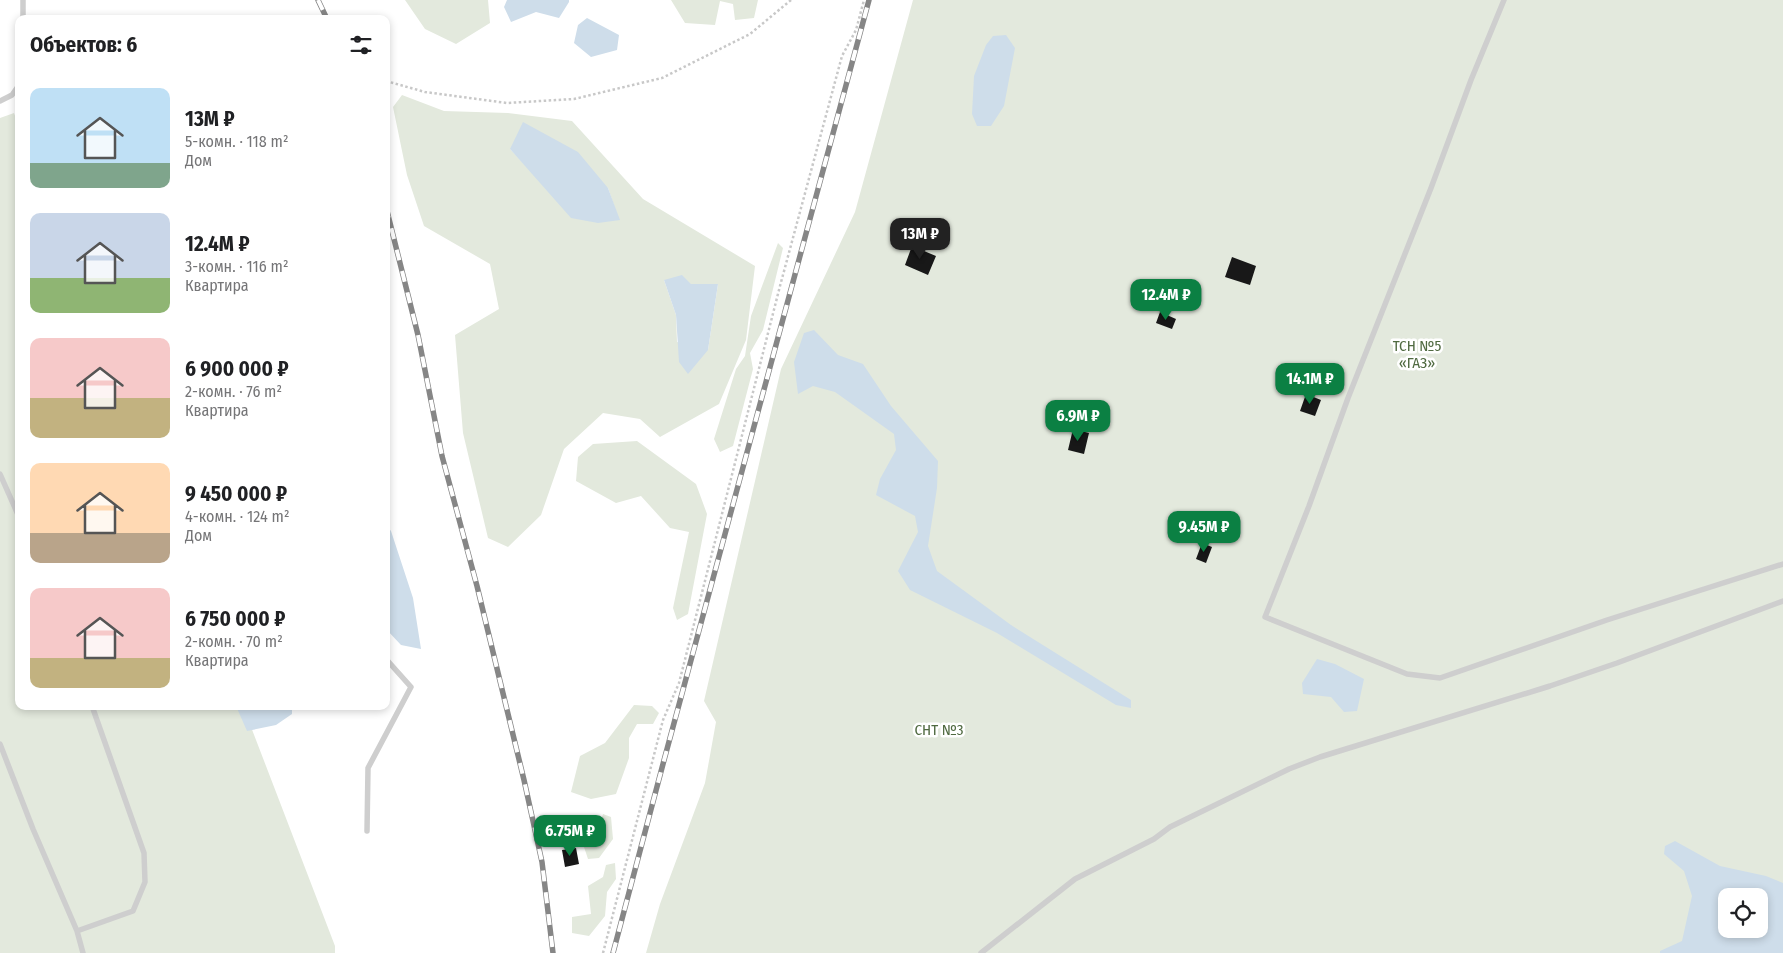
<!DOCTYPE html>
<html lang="ru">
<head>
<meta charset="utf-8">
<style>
	body { margin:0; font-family:"Fira Sans Condensed",sans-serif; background:#f6f6f6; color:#202124; height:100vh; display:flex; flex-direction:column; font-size:19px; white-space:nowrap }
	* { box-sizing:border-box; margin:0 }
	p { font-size:16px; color:#757577 }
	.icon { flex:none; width:28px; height:28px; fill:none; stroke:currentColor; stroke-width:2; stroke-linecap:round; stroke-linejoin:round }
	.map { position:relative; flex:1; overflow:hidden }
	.sheet { position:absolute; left:15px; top:15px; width:375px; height:695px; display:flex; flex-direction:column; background:#fff; border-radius:10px; box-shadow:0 2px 8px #0003 }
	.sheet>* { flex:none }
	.tools { position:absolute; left:1718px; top:888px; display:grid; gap:10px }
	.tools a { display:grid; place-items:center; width:50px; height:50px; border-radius:10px; background:#fff; box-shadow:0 2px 8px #0003; font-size:25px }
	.price { position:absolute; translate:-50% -42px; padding:0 11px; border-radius:10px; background:#0b8043; color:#fff; font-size:16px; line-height:32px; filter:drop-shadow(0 1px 2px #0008) }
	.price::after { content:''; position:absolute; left:50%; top:30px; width:15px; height:11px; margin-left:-8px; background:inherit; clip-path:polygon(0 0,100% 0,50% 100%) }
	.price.on { background:#222; color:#fff }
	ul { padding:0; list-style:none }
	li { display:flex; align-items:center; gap:15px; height:125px; padding:0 15px }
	li span { display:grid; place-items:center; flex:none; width:140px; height:100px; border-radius:10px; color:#555 }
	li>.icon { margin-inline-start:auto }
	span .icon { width:60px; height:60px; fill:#fffc; stroke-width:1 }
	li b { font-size:21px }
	h2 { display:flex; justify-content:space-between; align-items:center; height:60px; padding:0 15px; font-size:21px }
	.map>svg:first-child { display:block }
	.green { fill:#e3e9dd; fill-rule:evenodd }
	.water { fill:#ceddea; fill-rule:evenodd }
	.building { fill:#181818 }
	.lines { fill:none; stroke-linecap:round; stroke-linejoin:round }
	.path { stroke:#c8c8c8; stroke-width:2.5; stroke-dasharray:2.5 2.5; stroke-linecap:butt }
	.service { stroke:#cecece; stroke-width:5.5 }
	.rail-casing { stroke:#868686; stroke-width:5.5 }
	.rail { stroke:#fff; stroke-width:4; stroke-dasharray:11; stroke-linecap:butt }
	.labels { text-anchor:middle; stroke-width:5; stroke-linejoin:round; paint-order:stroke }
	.park-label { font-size:15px; fill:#506a41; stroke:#fff }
</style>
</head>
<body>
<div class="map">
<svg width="1783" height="953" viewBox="0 0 1783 953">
	<rect width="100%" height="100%" fill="#fff"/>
	<path class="green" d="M405,0H488L490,23L456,44L425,29Z
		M671,0H758L754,18L735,20L733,4L720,1L715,25L685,23Z
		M913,0H1783V953H646L660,904L705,783L716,722L704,701L781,369L855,212ZM1726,896H1759V929H1726Z
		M402,95L444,111L508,113L572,121L643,199L755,266L746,340L719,404L660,437L640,419L603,413L564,449L541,515L508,547L488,538L463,433L455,335L499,309L490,264L424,226L407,175L393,107ZM510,149L608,188L619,220L543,184ZM664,280L691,284H718L708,350L677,342L676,315Z
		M14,113L19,127V706H243L335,946V953H0V118Z
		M778,243L783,248L763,330L750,353L753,369L733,446L720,452L714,439L736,369L745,356L751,316Z
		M637,441L696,484L707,514L688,614L677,620L673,608L689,532L670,528L641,496L616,503L576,481L578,457L593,444Z
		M634,705L652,706L659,713L653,724H637L629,738V758L616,794L591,799L571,792L580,756L605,743Z
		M603,814L611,817L613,839L599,858L588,859L584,847L587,835L597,833Z
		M615,863L616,879L607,892L605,916L589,936L572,933V917L591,914L588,886L603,877L606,865Z"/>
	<path class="water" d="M507,0H569V2L559,18L536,12L511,22L504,7Z
		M587,18L619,35L617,50L591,57L574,43L578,25Z
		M1006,35L1015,48L1004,106L991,126H977L972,114L974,76L986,45L993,36Z
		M523,122L578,152L608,188L620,220L598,223L571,218L510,149Z
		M682,275L691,284H718L708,350L688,374L679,362L676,315L664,280Z
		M814,330L838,355L863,364L891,406L938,461L937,488L928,546L937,571L1011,625L1131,700V708L1116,705L997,633L910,590L898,571L918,532L915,516L876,495L880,479L896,450L894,434L835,392L813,386L798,394L794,362L804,333Z
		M386,525L391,531L413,598L421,649L401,645L386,629Z
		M1317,659L1335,664L1364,679L1357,711L1344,712L1331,697L1303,694L1302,683Z
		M236,706H292V714L276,725L247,731Z
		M1675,841L1720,866L1766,876L1783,883V953H1660V951L1682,941L1692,896L1684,871L1664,854L1665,846ZM1726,896H1759V929H1726Z"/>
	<path class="building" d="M912,246L936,256L928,275L905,265Z
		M1232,257L1256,266L1250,285L1225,277Z
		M1160,312L1176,319L1172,329L1156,323Z
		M1306,394L1321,400L1315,416L1300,411Z
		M1073,429L1089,433L1084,454L1068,450Z
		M1202,543L1212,547L1206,563L1196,559Z
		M576,848L579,864L565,867L562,850Z"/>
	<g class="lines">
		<path class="path" d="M386,81L425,92L507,103L574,99L662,78L750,34L791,0
			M603,953L663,720L679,683L780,286L842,56L856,30L864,0"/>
		<path class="service" d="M23,0V19
			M1504,0L1471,80L1431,188L1348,398L1309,506L1265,617L1407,674L1440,678L1607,620L1783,564
			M0,101L12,95L19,85
			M0,474L19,517
			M0,744L33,829L77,931L83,953
			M367,831L368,768L411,687L386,659
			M77,931L133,911L145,882L144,853L92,706
			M981,953L1075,879L1154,839L1170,827L1289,769L1320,757L1550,686L1617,663L1783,601"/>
		<g class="rail-casing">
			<path id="rail" d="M318,0L327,19
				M386,207L418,335L442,456L477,586L524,780L542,862L553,953
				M613,953L663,764L869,0"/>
		</g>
		<use href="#rail" class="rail"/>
	</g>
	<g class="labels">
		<g class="park-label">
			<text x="1417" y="351">ТСН №5<tspan x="1417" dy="17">«ГАЗ»</tspan></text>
			<text x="939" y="735">СНТ №3</text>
		</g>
	</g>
</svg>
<div class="tools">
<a><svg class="icon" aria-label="locate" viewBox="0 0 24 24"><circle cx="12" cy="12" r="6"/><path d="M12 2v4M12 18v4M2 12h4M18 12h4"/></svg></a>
</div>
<b class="price on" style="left:920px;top:260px">13M ₽</b>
<b class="price" style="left:1166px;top:321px">12.4M ₽</b>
<b class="price" style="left:1310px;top:405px">14.1M ₽</b>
<b class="price" style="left:1078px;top:442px">6.9M ₽</b>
<b class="price" style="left:1204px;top:553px">9.45M ₽</b>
<b class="price" style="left:570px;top:857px">6.75M ₽</b>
<section class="sheet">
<h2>Объектов: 6<svg class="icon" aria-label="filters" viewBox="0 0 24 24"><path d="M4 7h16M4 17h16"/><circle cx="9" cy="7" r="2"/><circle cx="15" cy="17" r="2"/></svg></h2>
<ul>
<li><span style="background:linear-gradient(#bfe0f5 75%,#7fa58c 0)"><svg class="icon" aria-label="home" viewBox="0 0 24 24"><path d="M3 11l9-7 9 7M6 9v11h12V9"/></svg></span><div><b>13M ₽</b><p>5-комн. · 118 m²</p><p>Дом</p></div></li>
<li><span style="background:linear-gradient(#c9d6e8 65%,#8fb573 0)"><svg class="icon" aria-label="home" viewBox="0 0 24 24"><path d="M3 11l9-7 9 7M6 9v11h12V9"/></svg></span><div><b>12.4M ₽</b><p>3-комн. · 116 m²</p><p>Квартира</p></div></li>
<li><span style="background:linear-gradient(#f6c9c9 60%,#c2b280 0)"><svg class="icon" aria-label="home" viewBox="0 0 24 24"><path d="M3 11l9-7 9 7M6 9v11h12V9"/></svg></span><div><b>6 900 000 ₽</b><p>2-комн. · 76 m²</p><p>Квартира</p></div></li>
<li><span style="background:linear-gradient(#ffd9b3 70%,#b9a48a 0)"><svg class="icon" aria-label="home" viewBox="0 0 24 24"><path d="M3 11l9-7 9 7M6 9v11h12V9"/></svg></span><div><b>9 450 000 ₽</b><p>4-комн. · 124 m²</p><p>Дом</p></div></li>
<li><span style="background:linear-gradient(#f6c9c9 70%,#c2b280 0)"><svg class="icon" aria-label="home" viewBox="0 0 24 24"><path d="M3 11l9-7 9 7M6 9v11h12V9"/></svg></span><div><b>6 750 000 ₽</b><p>2-комн. · 70 m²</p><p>Квартира</p></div></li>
</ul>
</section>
</div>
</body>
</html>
